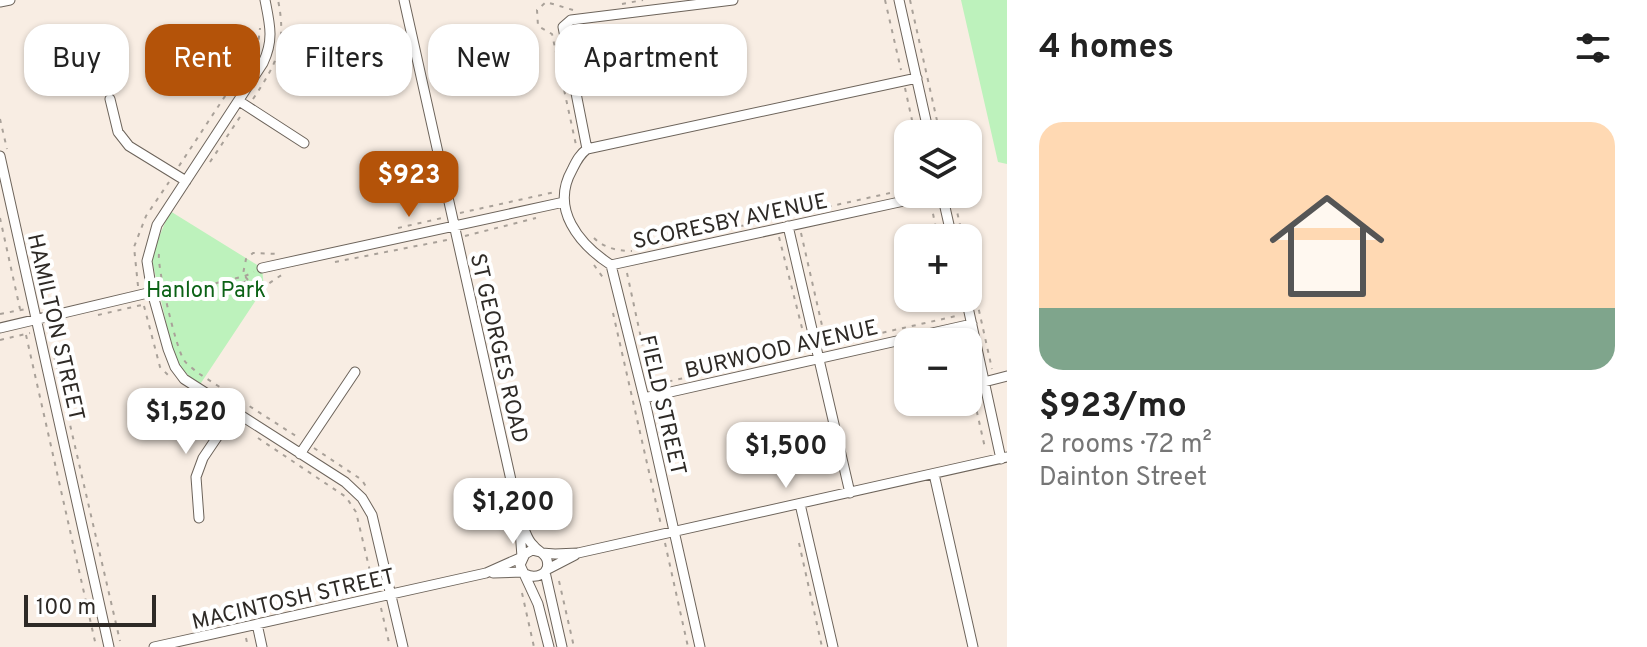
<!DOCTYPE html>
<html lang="en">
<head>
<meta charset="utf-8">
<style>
	body { margin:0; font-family:Overpass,sans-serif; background:#f6f6f6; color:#222; height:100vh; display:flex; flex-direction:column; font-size:30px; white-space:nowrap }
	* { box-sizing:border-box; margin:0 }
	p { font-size:26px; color:#767676 }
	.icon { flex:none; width:44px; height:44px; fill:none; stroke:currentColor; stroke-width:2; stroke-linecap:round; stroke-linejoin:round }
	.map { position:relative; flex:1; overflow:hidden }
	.side { display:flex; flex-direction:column; background:#fff; width:640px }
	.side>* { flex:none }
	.banner { position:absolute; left:24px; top:24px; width:760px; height:72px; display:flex; gap:16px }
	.controls { position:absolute; left:894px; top:120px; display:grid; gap:16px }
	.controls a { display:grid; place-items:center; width:88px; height:88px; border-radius:16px; background:#fff; box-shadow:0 2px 6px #0004; font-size:40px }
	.scale { position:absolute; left:24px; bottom:20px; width:132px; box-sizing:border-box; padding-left:8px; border:4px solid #2e2a26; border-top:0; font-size:22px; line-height:28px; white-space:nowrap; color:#2e2a26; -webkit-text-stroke:6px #fff; paint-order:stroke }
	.price { position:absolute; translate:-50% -68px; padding:0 18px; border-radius:16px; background:#fff; color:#222; font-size:26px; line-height:52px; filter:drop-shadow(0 2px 4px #0008) }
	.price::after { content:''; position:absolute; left:50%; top:48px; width:24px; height:18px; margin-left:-12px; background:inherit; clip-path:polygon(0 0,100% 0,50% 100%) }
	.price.on { background:#b45309; color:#fff }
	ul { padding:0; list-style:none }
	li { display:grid; align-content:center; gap:16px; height:424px; padding:0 32px }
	li span { display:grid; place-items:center; height:248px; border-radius:24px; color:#555 }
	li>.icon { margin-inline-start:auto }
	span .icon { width:144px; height:144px; fill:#fffc; stroke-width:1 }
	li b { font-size:34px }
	h2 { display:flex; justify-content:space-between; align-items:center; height:96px; padding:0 32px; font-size:34px }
	.pill { padding:0 28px; border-radius:24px; background:#fff; box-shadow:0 2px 6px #0004; font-size:28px; line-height:72px }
	.pill.on { background:#b45309; color:#fff }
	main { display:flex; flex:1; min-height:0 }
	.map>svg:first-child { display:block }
	.green { fill:#bdf2bc }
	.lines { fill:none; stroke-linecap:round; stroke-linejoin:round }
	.minor-casing { stroke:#6d645b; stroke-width:11 }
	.path { stroke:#a9a199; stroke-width:2; stroke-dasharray:4 6; stroke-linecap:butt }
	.minor { stroke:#fff; stroke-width:9 }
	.labels { text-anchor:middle; stroke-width:8; stroke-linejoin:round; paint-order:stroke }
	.street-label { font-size:22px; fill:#2e2a26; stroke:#fff }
	.park-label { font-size:22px; fill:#0c6216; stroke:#fff }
</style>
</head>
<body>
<main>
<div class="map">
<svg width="1007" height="647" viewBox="0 0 1007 647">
	<rect width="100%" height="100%" fill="#f8ede3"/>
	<path class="green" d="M961,0H1007V164L998,162Z
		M170,211L262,268L264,288L199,386L175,362L151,256Z"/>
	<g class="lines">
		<g class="minor-casing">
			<path id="minor" d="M265,0C270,25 274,40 263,63L157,225L147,261L152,292L168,349L175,367L184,379L345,482L362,498L372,515L403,647
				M404,0L519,516L522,557
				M733,0L571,20L563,27L587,149C579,155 576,162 572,170C550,209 579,244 611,265L936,194
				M899,0L929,134
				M0,2L10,0
				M110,99L118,132L129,146L186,181
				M239,101L304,143
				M587,149L917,78
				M0,156L109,647
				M942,194L952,238
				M788,226L850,493
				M611,265L646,406L700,647
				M262,268L564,202
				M966,298L1001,459
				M0,328L152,292
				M984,382L1007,376
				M644,398L972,324
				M300,454L355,372
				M934,474L973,647
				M800,504L833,647
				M199,518L196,477L203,458L234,412
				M523,527C526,533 528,541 533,545C537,551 545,553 547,560C551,575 535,579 525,574
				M540,552L532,550L525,554L520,565L538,604L549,647
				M542,553L555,554L578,553L1007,457
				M546,570L575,555
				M545,572L562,647
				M493,573L523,572
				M257,624L262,647
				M154,647L486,573L522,557"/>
		</g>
		<path class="path" d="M885,0L901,70
			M910,0L940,134
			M622,4L643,0
			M573,10L546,2L537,10L538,26L552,34L576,145
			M905,88L915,134
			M253,99C277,63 287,44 278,0
			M0,119L7,149
			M210,162L242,114
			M179,166L258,46L260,28
			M953,194L963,238
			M931,204L938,238
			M460,213L555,192
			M0,218L20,309
			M398,228L442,218
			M801,233L826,343
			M465,236L536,218
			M779,237L802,328
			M594,238C604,248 618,251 632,251
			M642,248L908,189
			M159,254C157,267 176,349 184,360C187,365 194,369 198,373L299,438
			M968,261L992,369
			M335,262L447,240
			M594,265L604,279
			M627,273L650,380
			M248,280L243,274L246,259L253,253L278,254
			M138,286L134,247L146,216L169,182
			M167,295L245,276L254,272
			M951,298L956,317
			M164,300L248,281L257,287L268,284L286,272
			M144,306L160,367L170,377
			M613,313L661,525
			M0,314L26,309
			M98,315L146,304
			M26,335L96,646
			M50,338L120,641
			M0,340L30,333
			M824,346L956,316
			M968,372L985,448
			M649,386L806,350
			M258,438L346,497L356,512L373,584
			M314,448L362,480L368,490
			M665,543L688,647
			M799,543L822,647
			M559,581L574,647
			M522,593L534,647
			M381,608L390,647
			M246,638L248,647"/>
		<use href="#minor" class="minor"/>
	</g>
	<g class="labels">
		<g class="street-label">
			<text transform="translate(730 220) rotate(-12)" y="8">SCORESBY AVENUE</text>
			<text transform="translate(57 327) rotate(77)" y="8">HAMILTON STREET</text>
			<text transform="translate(500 348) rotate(77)" y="8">ST GEORGES ROAD</text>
			<text transform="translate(781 348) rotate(-13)" y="8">BURWOOD AVENUE</text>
			<text transform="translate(664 405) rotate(77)" y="8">FIELD STREET</text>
			<text transform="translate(293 598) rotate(-13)" y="8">MACINTOSH STREET</text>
		</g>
		<g class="park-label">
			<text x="206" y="297">Hanlon Park</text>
		</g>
	</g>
</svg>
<div class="controls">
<a><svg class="icon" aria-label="layers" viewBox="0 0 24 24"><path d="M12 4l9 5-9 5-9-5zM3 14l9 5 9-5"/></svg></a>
<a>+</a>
<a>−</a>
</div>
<div class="scale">100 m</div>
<b class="price on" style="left:409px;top:219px">$923</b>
<b class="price" style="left:186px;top:456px">$1,520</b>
<b class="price" style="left:786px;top:490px">$1,500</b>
<b class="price" style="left:513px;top:546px">$1,200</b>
<div class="banner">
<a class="pill">Buy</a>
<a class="pill on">Rent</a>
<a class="pill">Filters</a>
<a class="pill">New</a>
<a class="pill">Apartment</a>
</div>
</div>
<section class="side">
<h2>4 homes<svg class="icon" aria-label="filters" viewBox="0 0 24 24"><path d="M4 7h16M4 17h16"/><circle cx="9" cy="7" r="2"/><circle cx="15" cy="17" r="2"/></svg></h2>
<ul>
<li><span style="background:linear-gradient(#ffd9b3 75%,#7fa58c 0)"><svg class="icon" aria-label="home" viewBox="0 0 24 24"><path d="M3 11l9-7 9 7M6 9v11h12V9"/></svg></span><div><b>$923/mo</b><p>2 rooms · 72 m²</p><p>Dainton Street</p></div></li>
</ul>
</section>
</main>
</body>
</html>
